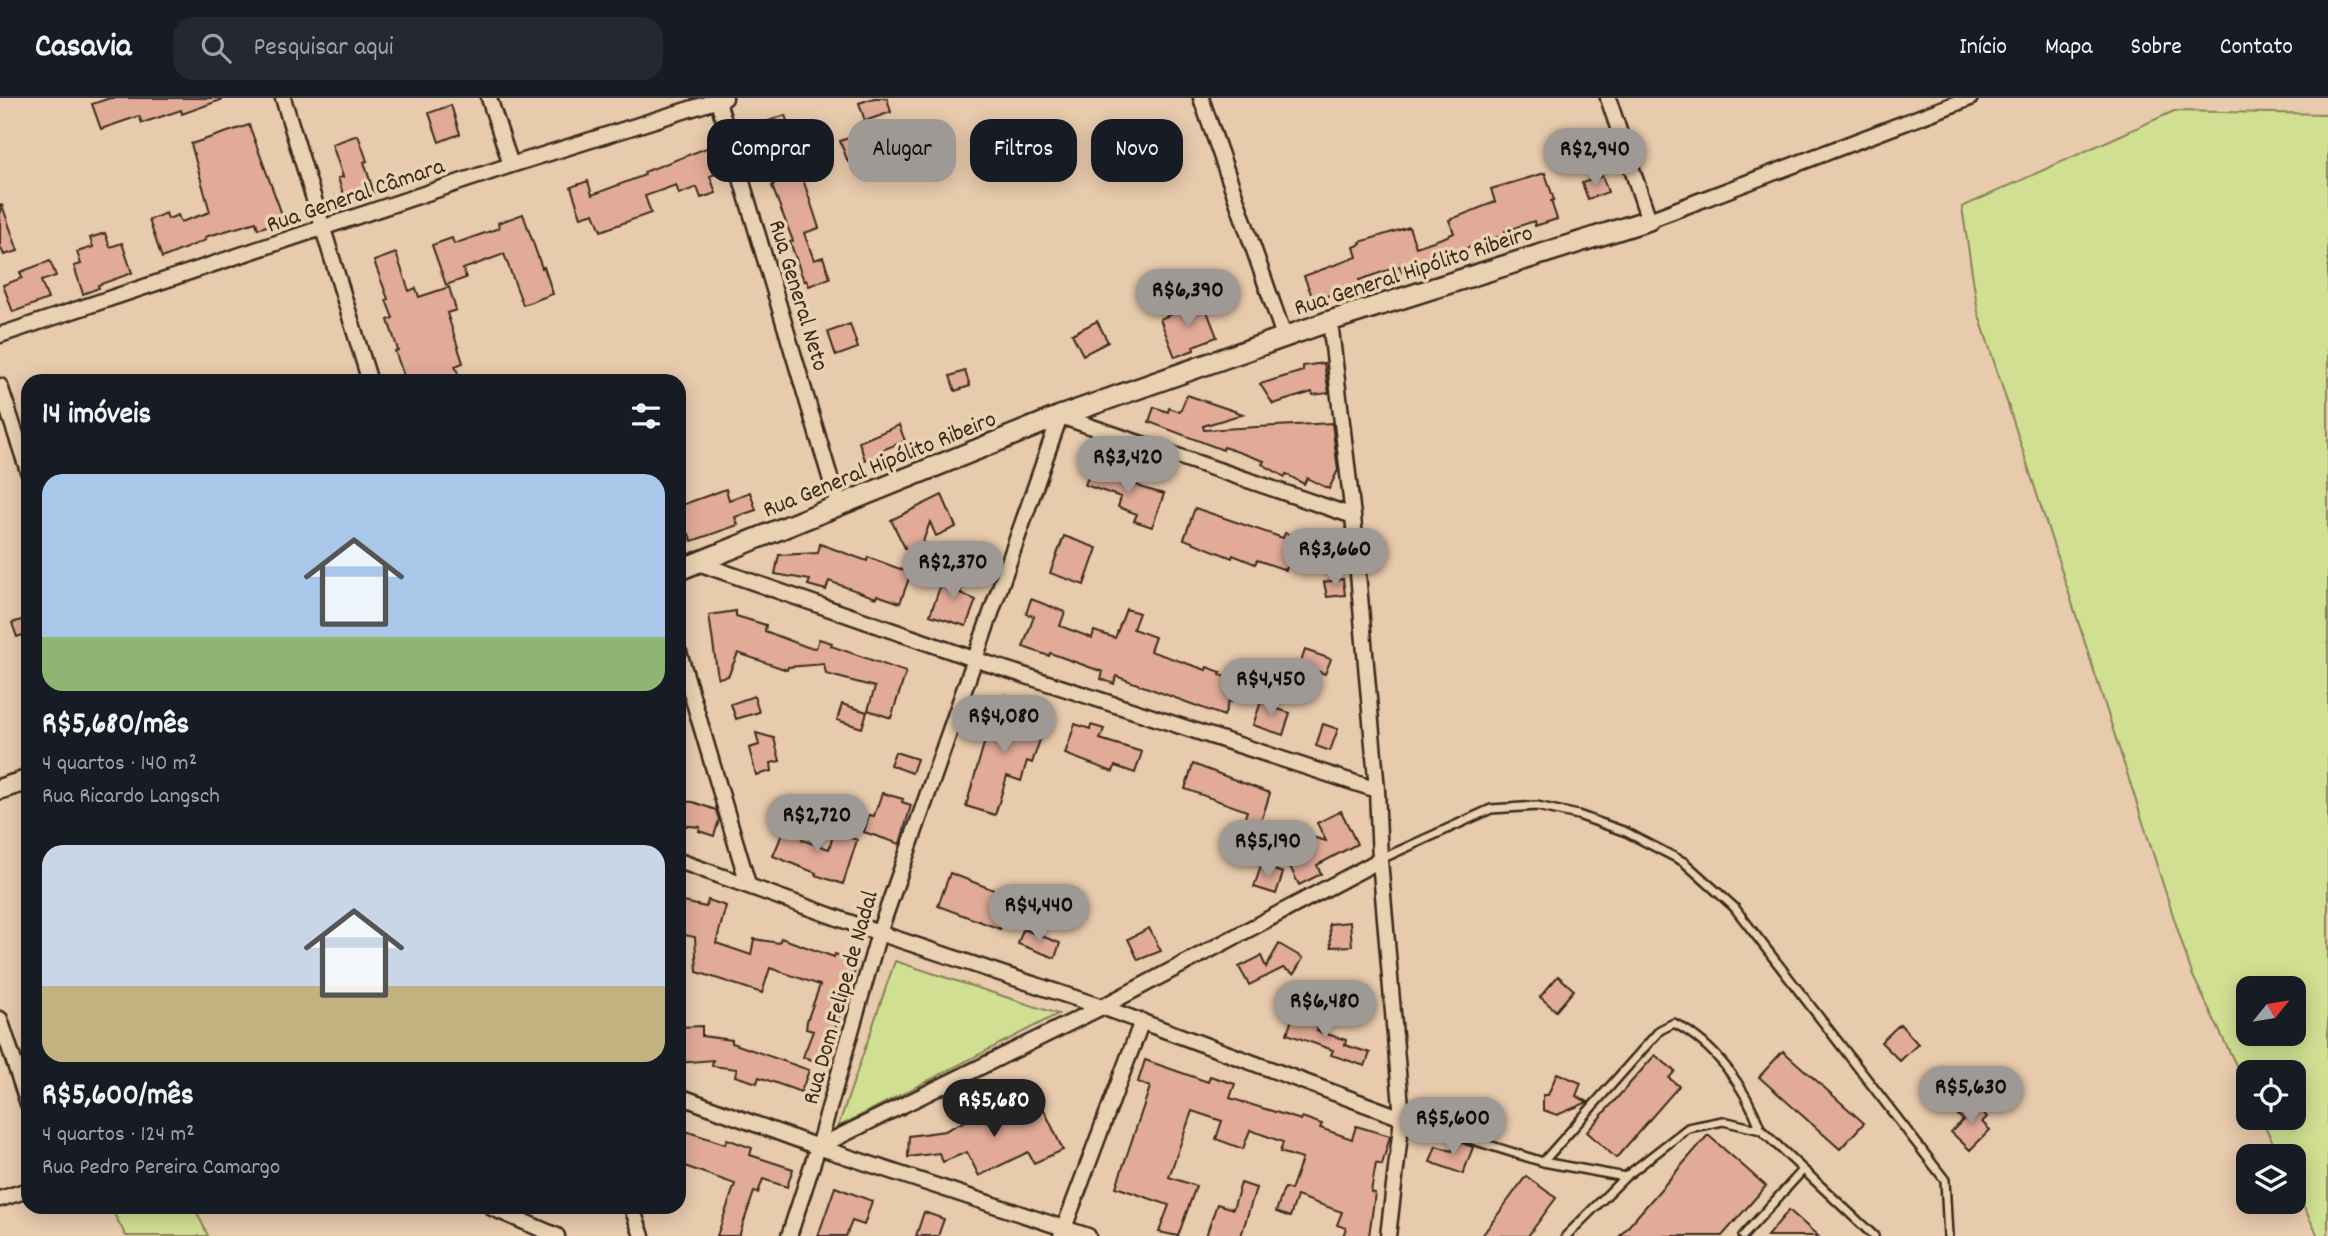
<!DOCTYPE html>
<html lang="pt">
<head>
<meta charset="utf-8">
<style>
	body { margin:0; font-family:Dekko,sans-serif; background:#242831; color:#f1f3f6; height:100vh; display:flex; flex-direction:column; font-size:26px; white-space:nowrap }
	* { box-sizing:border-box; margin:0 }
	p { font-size:23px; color:#9ea1a6 }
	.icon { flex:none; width:38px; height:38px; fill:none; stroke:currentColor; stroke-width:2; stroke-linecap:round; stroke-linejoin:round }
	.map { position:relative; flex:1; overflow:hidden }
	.side { position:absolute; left:21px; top:276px; width:665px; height:840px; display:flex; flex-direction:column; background:#171b24; border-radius:21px; box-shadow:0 4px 18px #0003 }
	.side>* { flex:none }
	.top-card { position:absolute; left:707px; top:21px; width:665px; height:63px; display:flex; gap:14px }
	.needle { width:46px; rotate:60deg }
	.buttons { position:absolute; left:2236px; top:878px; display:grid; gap:14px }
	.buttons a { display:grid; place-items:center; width:70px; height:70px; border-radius:14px; background:#171b24; box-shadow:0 4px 18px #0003; font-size:35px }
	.price { position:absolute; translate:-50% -60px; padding:0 16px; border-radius:24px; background:#9f9995; color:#111; font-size:23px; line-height:46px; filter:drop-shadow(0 2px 4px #0008) }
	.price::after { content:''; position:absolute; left:50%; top:42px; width:21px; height:16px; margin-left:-10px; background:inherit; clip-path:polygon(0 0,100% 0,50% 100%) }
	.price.current { background:#222; color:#fff }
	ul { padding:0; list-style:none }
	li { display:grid; align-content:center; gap:14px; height:371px; padding:0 21px }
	li span { display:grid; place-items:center; height:217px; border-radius:21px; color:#555 }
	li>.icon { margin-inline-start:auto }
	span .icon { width:126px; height:126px; fill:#fffc; stroke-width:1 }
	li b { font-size:30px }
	h2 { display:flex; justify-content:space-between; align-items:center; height:84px; padding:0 21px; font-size:30px }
	.chip { padding:0 24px; border-radius:21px; background:#171b24; box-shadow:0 4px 18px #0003; font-size:24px; line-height:63px }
	.chip.current { background:#9f9995; color:#111 }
	header { display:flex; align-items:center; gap:42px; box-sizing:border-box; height:98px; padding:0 35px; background:#171b24; border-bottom:2px solid #363941 }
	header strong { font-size:33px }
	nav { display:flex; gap:38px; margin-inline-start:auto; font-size:24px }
	.search { width:490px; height:63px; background:#242831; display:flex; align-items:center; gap:18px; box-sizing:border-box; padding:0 24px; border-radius:21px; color:#9ea1a6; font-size:26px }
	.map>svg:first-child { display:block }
	.green { fill:#d1df92; stroke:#868458; stroke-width:2; fill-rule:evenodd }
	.building { fill:#e1ab98; stroke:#3b2a1e; stroke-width:2 }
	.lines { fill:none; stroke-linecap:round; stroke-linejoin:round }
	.lane-casing { stroke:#3b2a1e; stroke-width:12 }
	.street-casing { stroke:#3b2a1e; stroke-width:19 }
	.secondary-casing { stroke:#3b2a1e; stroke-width:24 }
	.lane { stroke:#e9d1b1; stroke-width:7 }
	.street { stroke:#e9d1b1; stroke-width:14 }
	.secondary { stroke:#e9d1b1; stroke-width:19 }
	.labels { text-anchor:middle; stroke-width:7; stroke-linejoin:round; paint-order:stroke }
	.street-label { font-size:24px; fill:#3b2a1e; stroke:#e9d1b1 }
</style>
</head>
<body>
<header>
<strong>Casavia</strong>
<div class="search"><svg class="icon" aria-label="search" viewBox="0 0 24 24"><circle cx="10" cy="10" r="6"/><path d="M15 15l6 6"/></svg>Pesquisar aqui</div>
<nav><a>Início</a><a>Mapa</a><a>Sobre</a><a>Contato</a></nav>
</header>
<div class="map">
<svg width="2328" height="1138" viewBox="0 0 2328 1138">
	<rect width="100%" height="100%" fill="#e8caac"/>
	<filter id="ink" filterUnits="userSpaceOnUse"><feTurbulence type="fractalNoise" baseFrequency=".0143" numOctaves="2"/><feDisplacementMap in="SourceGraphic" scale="14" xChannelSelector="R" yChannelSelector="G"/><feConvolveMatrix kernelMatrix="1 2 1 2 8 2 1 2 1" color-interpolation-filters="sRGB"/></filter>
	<g filter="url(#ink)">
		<path class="green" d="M2174,13L2328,16V1138H2318L2294,1089V1059H2280L2261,1020H2294V975H2249V994L2192,876L1978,214L1962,109ZM2249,891H2294V936H2249Z
			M895,863L1058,916L838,1029Z
			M111,1110H195L208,1138H126Z"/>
		<path class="building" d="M110,0H220L221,2L182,16L181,12L142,25L139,18L101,31L92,6Z
			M874,0H887L891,14L865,23L859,5Z
			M451,7L460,36L439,44L429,15Z
			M785,17L791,35L776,40L793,81L802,78L819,130L804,135L814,162L823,159L830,180L809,188L806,182L804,183L790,144L793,143L772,88L774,87L752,29Z
			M249,27L284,122L258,131L256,124L205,139L206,142L162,160L149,122L166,115L168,121L178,117L181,124L210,114L191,46Z
			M859,36L867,57L848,64L840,43Z
			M358,37L367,63L364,64L374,95L346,105L338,80L343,79L332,46Z
			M931,38L936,52L917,59L912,45Z
			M709,49L718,75L710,78L716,95L701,100L697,89L679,96L676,87L645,98L651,115L601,133L594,115L581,119L571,89L588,83L592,97L645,77L644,74Z
			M1545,75L1554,102L1551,103L1557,121L1535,128L1534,123L1505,133L1506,136L1447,157L1449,163L1431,169L1429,165L1402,174L1400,168L1359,182L1361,185L1314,203L1304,178L1357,159L1354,149L1361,146L1360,144L1409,129L1416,149L1445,139L1454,135L1449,122L1495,104L1491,91Z
			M1602,78L1608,94L1588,101L1582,85Z
			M0,107H2L18,153L4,157L0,148Z
			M523,116L542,170L544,169L553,196L523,207L504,156L463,171L466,180L446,187L432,147L452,140L454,146L499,130L498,125Z
			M105,135L110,149L122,145L132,175L98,187L99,190L83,196L74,168L81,166L77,154L93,149L90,140Z
			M396,155L409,193L416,190L419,199L449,189L456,212L447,215L463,265L455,268L459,278L454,279L455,284H406L395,253L398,252L388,222L393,220L386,202L388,201L374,163Z
			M50,163L56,178L41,183L48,201L13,214L3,187L22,180L20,174Z
			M1203,203L1217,239L1193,248L1194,252L1175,259L1160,221Z
			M1097,223L1108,244L1083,257L1072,236Z
			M850,226L858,250L836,258L828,234Z
			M1324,265L1329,295L1313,297L1312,294L1273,306L1260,286L1303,273V268Z
			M965,273L970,288L955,293L950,278Z
			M1187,297L1243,316L1203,328L1204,332L1332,325L1338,372L1329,391L1307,380L1304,386L1286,376L1285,379L1262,366L1264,363L1224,349L1223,352L1149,324L1154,309L1168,314L1169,310L1180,314Z
			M899,327L905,343L882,352L883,356L865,362L859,344Z
			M1092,369L1146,391L1164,396L1152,429L1134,423L1137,416L1118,409L1121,399L1085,387Z
			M726,391L729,402L750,394L756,412L735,419L738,427L692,443L689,436L679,439V408Z
			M942,397L956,429L936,438L930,424L914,468L891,422Z
			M1195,410L1283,440L1285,435L1309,443L1299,469L1289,465L1286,472L1257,462L1255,466L1233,457L1232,460L1184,441Z
			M1064,438L1097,450L1084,487L1050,475Z
			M820,446L867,463L868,459L911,475L900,505L877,497L876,500L829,483L826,492L808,487L810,482L775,476L779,457L818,455Z
			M946,472L965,480L960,495L976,502L966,528L930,517Z
			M1343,481L1345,497L1327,499L1324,484Z
			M1031,501L1065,514L1060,528L1092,540L1094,533L1115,540L1126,511L1139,515L1133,531L1155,539L1150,553L1206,572L1207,569L1221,574L1220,577L1239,584L1232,604L1229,603L1224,618L1116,578L1114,586L1101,581L1103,574L1050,555L1049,558L1023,549L1034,518L1026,516Z
			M736,513V518L766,527L765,533L807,549L816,550L819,541L832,545L831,548L906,574L891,620L868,612L875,589L826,576L824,566L788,569L787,572L738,555L728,578L718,580L709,517Z
			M28,520V535L17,539L12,525Z
			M1305,552L1331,561L1325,576L1300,567Z
			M1005,597L1026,604L1022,619L1045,627L1032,665L1027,663L1021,683L1007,678L995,717L966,708L990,625L995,627Z
			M754,598L759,614L736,621L731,606Z
			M1262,601L1276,606L1274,610L1290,615L1283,637L1253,627Z
			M842,606L867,614L862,630L837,622Z
			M1075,626L1090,631L1091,627L1104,631L1100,641L1142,654L1135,675L1115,668L1113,674L1065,656Z
			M1323,626L1338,631L1330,653L1316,648Z
			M756,635L774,640L780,663L771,665L772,673L756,677L749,650L759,647Z
			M895,654L917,661L912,675L890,667Z
			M1193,666L1270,695L1260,727L1244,722L1247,713L1185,691Z
			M882,695L903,701L902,704L911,707L900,746L864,734L869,717L874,718Z
			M679,703L693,704L716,712L719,722L714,738L699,733L700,729L679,727Z
			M1341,713L1357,746L1317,767L1321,776L1299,787L1278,744L1298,735L1326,743L1317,725Z
			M793,724L807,729L802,742L829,751L834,734L857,742L843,786L815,777L816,775L773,758L783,734L789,736Z
			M1261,768L1283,775L1276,796L1254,789Z
			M950,775L1012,799L1000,831L938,808Z
			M708,802L726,808L716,845L751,857L754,841L779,845L781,840L834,859L835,856L858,864L848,891L841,888L830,916L839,919L822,965L803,959L813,933L806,931L807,923L820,887L770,870L762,895L697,874L695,839L679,836V803L706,809Z
			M1350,824L1352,848L1331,849L1329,826Z
			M1149,830L1161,853L1138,862L1128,841Z
			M1023,831L1060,845L1055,860L1018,846Z
			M1279,846L1303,860L1294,876L1283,870L1249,887L1239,869L1261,858L1266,869Z
			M1558,878L1574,892L1556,913L1540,899Z
			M1294,915L1320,924L1317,933L1346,942L1345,947L1370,955L1365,968L1331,957L1333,952L1287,936Z
			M1900,926L1918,946L1900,963L1881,944Z
			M702,928V938L732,942V945L809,972L801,994L759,979L757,985L735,978L737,971L712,968L713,962L679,965V929Z
			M1783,953L1864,1025L1840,1051L1759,979Z
			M1655,957L1675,973L1669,980L1679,988L1616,1060L1587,1034Z
			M1145,962L1208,984L1210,978L1235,986L1230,1000L1301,1022L1302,1019L1322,1026L1320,1030L1352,1041L1356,1028L1390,1038L1382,1067L1376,1065L1371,1094L1375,1095L1369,1138H1343L1346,1130L1337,1127L1342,1114L1297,1098L1290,1119L1276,1114L1283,1093L1285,1090L1291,1092L1302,1061L1280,1054L1283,1044L1250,1032L1243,1051L1216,1041L1222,1023L1192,1013L1169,1079L1196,1088L1178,1138L1159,1134L1169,1107L1116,1089L1150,989L1138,984Z
			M1557,975L1581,985L1576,998L1588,1004L1557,1017L1543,1012V997H1548Z
			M1038,999L1063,1052L1034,1065L1028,1054L979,1078L967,1054L943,1064L939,1055L908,1059L909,1038L945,1033L981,1015L985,1024Z
			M1972,1003L1987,1019L1982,1024L1990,1032L1970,1052L1951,1034L1963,1022L1958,1017Z
			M679,1031L725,1046L727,1041L752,1050L750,1057L793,1071L787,1089L763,1081L758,1095L754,1094L739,1138H717L735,1086L679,1066Z
			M1708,1037L1766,1088L1722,1138H1620Z
			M1456,1043L1473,1049L1463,1076L1430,1064L1436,1048L1452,1053Z
			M1526,1078L1556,1100L1528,1138H1482Z
			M1241,1085L1256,1090L1241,1138H1206L1217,1106L1233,1111Z
			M835,1089L872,1103L864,1127L852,1123L846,1138H818Z
			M1789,1112L1818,1138H1767Z
			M924,1114L944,1121L938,1138H916Z"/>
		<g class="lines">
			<g class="lane-casing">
				<path id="lane" d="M1381,761L1491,711L1537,708L1578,717L1626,734L1684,764L1734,809L1945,1082L1948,1138
					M1402,1020L1543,1064L1625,1079L1688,1030L1723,1023L1761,1032L1874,1138
					M1543,1064L1660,932L1674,925C1716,947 1745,989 1761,1032
					M1566,1138L1625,1079
					M1743,1138L1803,1072"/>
			</g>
			<g class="street-casing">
				<path id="street" d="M283,0L370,284
					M489,0L511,67
					M717,0L838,406
					M1201,0L1284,238
					M1608,0L1649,122L1970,0
					M1330,223L1353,418L1377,692L1380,762L1402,1020L1388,1138
					M0,237L511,67L725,0
					M0,288L28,373
					M698,465L974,561L1377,692
					M679,554L748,786
					M679,763L879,835L1102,909L1402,1020
					M0,921L28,1006
					M679,998L818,1049L1088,1138
					M818,1049L1102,909L1380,762
					M0,1101L28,1092
					M492,1110L557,1138
					M632,1110L642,1138
					M789,1138L818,1049L879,835L1060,318L1353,418
					M1061,1138L1142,923"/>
			</g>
			<g class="secondary-casing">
				<path id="secondary" d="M679,472L1060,318L1330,223L1649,122
					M0,691L28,682"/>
			</g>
			<use href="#lane" class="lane"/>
			<use href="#street" class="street"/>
			<use href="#secondary" class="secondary"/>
		</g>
	</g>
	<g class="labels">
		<g class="street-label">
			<text transform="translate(355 96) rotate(-19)" y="8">Rua General Câmara</text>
			<text transform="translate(1413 171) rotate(-18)" y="8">Rua General Hipólito Ribeiro</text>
			<text transform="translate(800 197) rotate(73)" y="8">Rua General Neto</text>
			<text transform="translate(879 365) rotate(-22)" y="8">Rua General Hipólito Ribeiro</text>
			<text transform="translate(839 899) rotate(-74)" y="8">Rua Dom Felipe de Nadal</text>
		</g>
	</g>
</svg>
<div class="buttons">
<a><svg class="needle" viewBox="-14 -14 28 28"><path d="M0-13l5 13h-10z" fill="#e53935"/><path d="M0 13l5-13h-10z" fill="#9ea1a6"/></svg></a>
<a><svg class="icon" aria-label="locate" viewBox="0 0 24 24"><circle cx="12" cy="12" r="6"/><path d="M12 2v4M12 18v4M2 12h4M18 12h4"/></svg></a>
<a><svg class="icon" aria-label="layers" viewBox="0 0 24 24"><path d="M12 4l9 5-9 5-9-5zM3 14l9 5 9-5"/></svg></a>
</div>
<b class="price" style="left:1595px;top:90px">R$2,940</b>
<b class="price" style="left:1188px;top:231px">R$6,390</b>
<b class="price" style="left:1128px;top:398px">R$3,420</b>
<b class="price" style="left:1335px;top:490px">R$3,660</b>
<b class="price" style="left:953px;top:503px">R$2,370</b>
<b class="price" style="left:1271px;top:620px">R$4,450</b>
<b class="price" style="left:1004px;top:657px">R$4,080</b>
<b class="price" style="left:817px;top:756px">R$2,720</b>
<b class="price" style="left:1268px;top:782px">R$5,190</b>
<b class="price" style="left:1039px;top:846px">R$4,440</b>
<b class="price" style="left:1325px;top:942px">R$6,480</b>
<b class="price" style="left:1971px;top:1028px">R$5,630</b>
<b class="price current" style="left:994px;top:1041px">R$5,680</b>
<b class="price" style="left:1453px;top:1059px">R$5,600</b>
<div class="top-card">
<a class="chip">Comprar</a>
<a class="chip current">Alugar</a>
<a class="chip">Filtros</a>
<a class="chip">Novo</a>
</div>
<section class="side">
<h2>14 imóveis<svg class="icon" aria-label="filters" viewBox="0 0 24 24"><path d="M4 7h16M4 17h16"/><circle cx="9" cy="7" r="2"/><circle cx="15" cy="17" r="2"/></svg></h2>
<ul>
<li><span style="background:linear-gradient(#a9c7e8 75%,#8fb573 0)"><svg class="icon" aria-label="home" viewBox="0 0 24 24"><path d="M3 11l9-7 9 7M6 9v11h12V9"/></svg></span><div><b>R$5,680/mês</b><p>4 quartos · 140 m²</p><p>Rua Ricardo Langsch</p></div></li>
<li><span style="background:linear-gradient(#c9d6e8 65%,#c2b280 0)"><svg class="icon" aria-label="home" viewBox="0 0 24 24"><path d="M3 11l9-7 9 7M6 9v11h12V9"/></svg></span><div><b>R$5,600/mês</b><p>4 quartos · 124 m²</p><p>Rua Pedro Pereira Camargo</p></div></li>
</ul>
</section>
</div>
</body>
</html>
